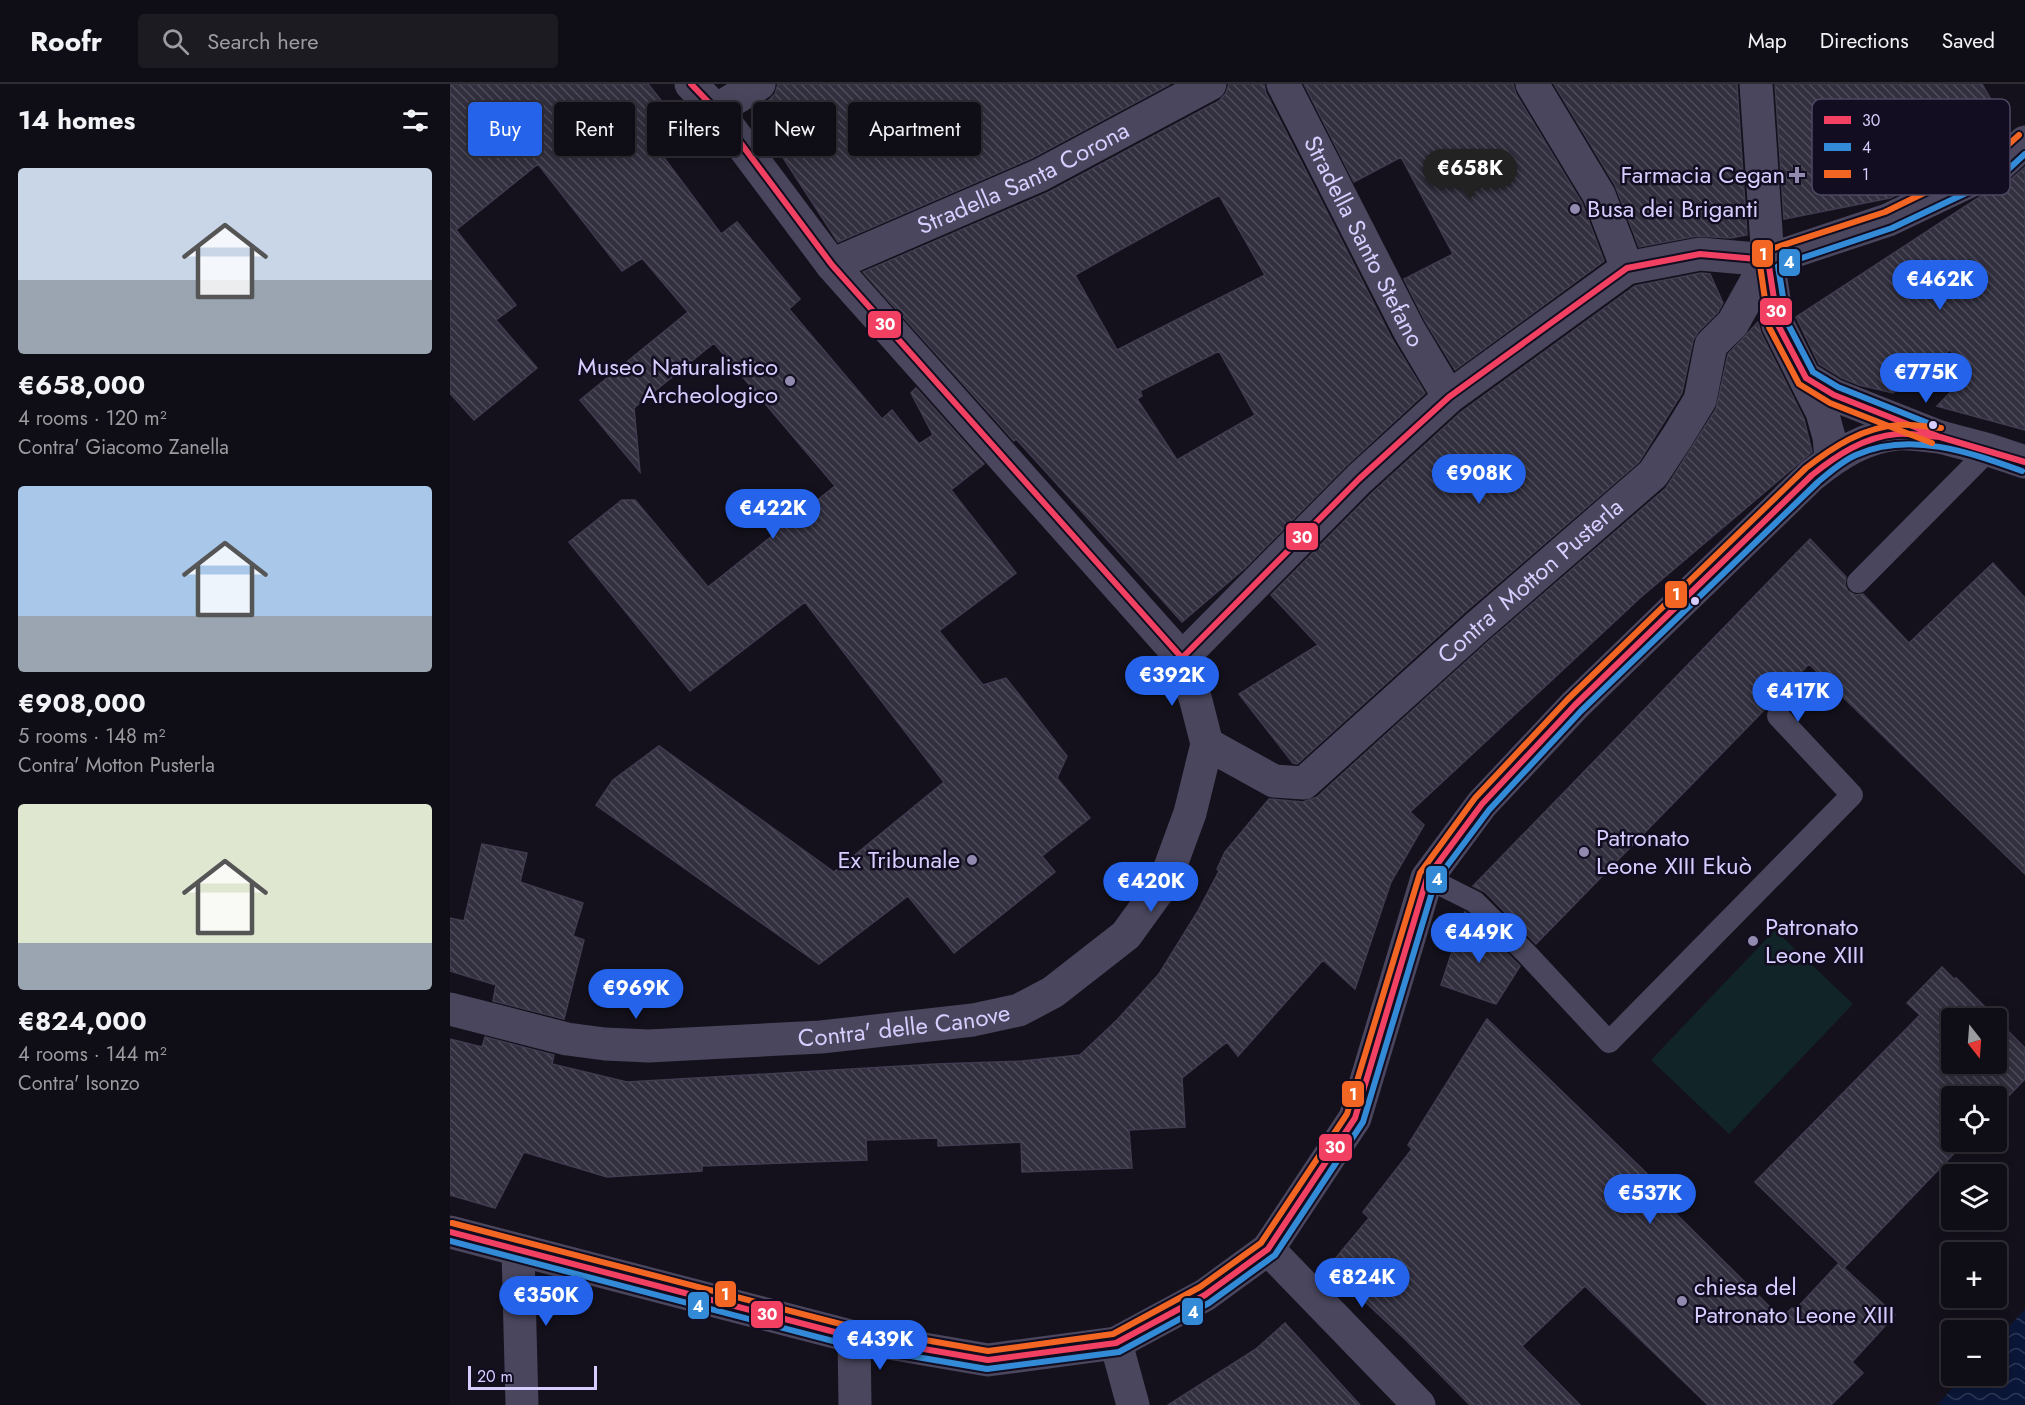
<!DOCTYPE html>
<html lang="en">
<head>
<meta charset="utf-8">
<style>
	body { margin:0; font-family:Jost,sans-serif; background:#1d1b22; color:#f1f3f6; height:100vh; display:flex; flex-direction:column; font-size:22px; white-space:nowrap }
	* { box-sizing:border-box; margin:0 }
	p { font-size:20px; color:#9b9ca0 }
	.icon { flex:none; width:33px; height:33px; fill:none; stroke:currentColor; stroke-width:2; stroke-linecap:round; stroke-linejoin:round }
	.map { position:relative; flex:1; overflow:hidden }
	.sheet { display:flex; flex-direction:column; background:#0f0d15; width:450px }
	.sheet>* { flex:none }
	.guide { position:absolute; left:18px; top:18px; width:570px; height:54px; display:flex; gap:12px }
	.needle { width:39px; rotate:163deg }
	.fabs { position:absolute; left:1491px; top:924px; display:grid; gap:12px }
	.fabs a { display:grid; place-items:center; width:66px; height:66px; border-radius:6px; background:#0f0d15; box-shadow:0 3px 15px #0003,0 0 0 2px #2f2d34; font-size:30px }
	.scale { position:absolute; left:18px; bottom:15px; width:129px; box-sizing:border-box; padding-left:6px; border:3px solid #d7cdfe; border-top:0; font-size:16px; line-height:21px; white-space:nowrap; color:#d7cdfe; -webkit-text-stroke:4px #120d20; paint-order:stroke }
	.price { position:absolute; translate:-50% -51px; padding:0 14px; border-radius:21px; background:#2563eb; color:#fff; font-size:20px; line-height:39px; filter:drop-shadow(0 2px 3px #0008) }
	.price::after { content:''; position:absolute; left:50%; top:36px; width:18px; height:14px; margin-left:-9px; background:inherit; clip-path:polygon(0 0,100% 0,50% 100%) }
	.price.current { background:#222; color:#fff }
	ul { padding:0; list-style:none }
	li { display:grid; align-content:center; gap:12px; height:318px; padding:0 18px }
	li span { display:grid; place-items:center; height:186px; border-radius:6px; color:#555 }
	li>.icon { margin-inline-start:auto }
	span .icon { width:108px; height:108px; fill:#fffc; stroke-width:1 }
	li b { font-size:26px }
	h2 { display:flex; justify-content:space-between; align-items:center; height:72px; padding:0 18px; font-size:26px }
	.tag { padding:0 21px; border-radius:6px; background:#0f0d15; box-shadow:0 3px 15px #0003,0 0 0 2px #2f2d34; font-size:21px; line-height:54px }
	.tag.current { background:#2563eb; color:#fff }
	header { display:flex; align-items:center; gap:36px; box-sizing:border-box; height:84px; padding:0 30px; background:#0f0d15; border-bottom:2px solid #2f2d34 }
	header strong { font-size:28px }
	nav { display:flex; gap:33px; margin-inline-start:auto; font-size:21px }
	.search { width:420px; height:54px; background:#1d1b22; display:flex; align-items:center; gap:15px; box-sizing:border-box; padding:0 21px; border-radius:6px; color:#9b9ca0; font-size:22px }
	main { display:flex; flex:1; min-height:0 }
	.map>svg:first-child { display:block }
	.green { fill:#112528 }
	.water { fill:url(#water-waves) }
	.building { fill:url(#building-back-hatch); stroke:#413b4f; stroke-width:1.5; fill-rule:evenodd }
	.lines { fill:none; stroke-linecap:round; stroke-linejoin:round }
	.service { stroke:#49465d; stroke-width:22 }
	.pedestrian { stroke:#49465d; stroke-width:33 }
	.minor { stroke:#49465d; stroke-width:33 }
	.bus-1-casing { stroke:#120d20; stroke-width:10 }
	.bus-2-casing { stroke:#120d20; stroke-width:10 }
	.bus-3-casing { stroke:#120d20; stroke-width:10 }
	.bus-1 { stroke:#f24062; stroke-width:6 }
	.bus-2 { stroke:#338bd7; stroke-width:6 }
	.bus-3 { stroke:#f26522; stroke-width:6 }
	.poi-dot { fill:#938baf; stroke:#120d20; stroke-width:2 }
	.bus-dot { fill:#d7cdfe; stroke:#120d20; stroke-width:2 }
	.labels { text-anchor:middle; stroke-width:5; stroke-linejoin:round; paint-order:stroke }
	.poi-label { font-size:24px; fill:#d7cdfe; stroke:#120d20; text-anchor:start }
	.street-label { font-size:24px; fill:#d7cdfe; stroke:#120d20 }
	.key { fill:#120d20; stroke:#4d4763; stroke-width:1.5 }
	.key-label { font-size:16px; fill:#d7cdfe }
	.line-badge { stroke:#120d20; stroke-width:2 }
	.badge-label { font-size:16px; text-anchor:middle; font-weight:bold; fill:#fff }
</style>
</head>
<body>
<header>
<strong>Roofr</strong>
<div class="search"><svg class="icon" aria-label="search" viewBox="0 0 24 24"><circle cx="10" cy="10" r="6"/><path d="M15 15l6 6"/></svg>Search here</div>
<nav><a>Map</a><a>Directions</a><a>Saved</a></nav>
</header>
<main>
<section class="sheet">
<h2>14 homes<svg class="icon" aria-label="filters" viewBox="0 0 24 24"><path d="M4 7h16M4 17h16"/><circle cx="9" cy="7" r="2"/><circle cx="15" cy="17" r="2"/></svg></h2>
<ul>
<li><span style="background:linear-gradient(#c9d6e8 60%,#9aa5b1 0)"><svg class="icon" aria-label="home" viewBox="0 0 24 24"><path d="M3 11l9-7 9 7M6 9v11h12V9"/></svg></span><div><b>€658,000</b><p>4 rooms · 120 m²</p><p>Contra' Giacomo Zanella</p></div></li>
<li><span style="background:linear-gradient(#a9c7e8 70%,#9aa5b1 0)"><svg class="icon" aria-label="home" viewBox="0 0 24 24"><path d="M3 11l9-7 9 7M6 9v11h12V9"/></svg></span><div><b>€908,000</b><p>5 rooms · 148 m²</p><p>Contra' Motton Pusterla</p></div></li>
<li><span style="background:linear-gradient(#dfe7d0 75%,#9aa5b1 0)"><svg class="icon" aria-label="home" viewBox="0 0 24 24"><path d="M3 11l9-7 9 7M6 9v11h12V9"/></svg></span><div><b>€824,000</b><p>4 rooms · 144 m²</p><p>Contra' Isonzo</p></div></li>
</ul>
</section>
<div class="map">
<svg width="1575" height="1321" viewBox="0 0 1575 1321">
	<defs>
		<pattern id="water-waves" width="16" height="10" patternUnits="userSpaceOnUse" patternTransform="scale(1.5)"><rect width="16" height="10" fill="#0b1739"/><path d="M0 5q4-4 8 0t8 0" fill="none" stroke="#2e3857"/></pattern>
		<pattern id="building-back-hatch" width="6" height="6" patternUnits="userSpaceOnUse" patternTransform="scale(1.5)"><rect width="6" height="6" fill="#322f3e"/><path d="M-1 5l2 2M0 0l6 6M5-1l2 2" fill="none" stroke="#4f4c5b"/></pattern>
	</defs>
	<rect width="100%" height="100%" fill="#14111c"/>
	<path class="green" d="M1325,846L1403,920L1279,1050L1201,976Z"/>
	<path class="water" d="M1575,1225V1321H1487L1514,1292H1546L1547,1256Z"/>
	<path class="building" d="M0,0H198L225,34L200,55L271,150L287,138L350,215L339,225L432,335L442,326L469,360L483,351L461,309L466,304L534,380L501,406L566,489L489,547L533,601L556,594L617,672L607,694L640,734L592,772L605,788L504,869L458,812L369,880L146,721L163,696L209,662L384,788L494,698L355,518L240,607L119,458L172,416H185L258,503L385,402L264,259L184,324L190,388L130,316L238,228L192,174L172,187L88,80L6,146L66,221L46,236L87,284L24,336L0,309Z
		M328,0H720L582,74L388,158L302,26L319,16L325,10Z
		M779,0H814L816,9L942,255L975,309L896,382L795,484L732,538L566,355L564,357L413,188L599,108L769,17L776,9ZM769,111L815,191L667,266L625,191ZM769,267L805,331L727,376L687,315L692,312L690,307Z
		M854,0H1063L1066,10L1132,119L1154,177L1005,286L975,237L954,195L1003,170L951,73L904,98Z
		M1104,0H1287L1297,151L1281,154L1247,152L1189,163L1165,101Z
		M1325,0H1532L1559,47L1534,69L1440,114L1334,135Z
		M1575,83V346L1487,322L1520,288L1500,266L1443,309L1409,301L1392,294L1369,280L1346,233L1528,114L1553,102Z
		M1251,189L1260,190L1273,219L1268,228L1248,248L1243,257L1232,309L1189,378L1015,528L847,680L843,679L789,610L868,561L821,511L922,409L1011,328L1185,202Z
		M1308,238L1311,249L1354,335L1362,368L1191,513L960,728L974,741L941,798L905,905L873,876L788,972L777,958L732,994L735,1043L679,1046L682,1084L572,1088L571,1058L488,1062V1054L416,1056L417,1076L252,1082V1087L157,1093L74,1068L45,1124L0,1111V955L32,963L35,953L104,971L102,980L177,998L486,980L572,977L630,971L667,936L709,890L748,827L769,787L767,785L775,768L819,715L853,718L867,713L1040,556L1216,404L1266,325L1278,270Z
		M1360,455L1396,493L1395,501L1398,507L1405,511L1413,510L1459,559L1543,479L1575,514V790L1359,580L1086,860L1035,808L1023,802Z
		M32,760L77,769L70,798L133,819L123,852L134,856L114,935L43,917L46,901L0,887V834L14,837Z
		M1015,828L1070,882L1046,920L991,901Z
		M1492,883L1504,895L1506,894L1546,934H1502V980H1546V935L1575,964V995L1546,1025V1012H1502V1058H1515L1394,1184L1445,1231L1402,1278L1413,1289L1381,1321H1258L1135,1202L1072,1262L1130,1321H1020L956,1256L909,1212L910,1210L880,1181L919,1134L913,1128L962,1065L958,1061L1037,935L1218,1110L1212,1116L1331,1234L1342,1224L1346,1225L1389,1179L1305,1098L1470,931L1457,919Z
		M835,1239L910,1321H718L806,1265Z"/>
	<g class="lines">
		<path class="service" d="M1408,498L1539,366
			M977,794L1025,818L1077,870L1159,958L1402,711L1328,632"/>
		<g class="pedestrian">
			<path d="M241,0L266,26L382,181L732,574"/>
			<path id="s1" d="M833,0L959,246L999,313"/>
			<path d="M1082,0L1149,111L1177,184"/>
			<path d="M266,26L309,0"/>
			<path id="s2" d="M382,181L590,91L760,0"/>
			<path id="s3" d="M757,660L824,697L854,699L1028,542L1203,390L1228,352L1250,316L1261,261L1283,239L1318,176L1306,0"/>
		</g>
		<g class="minor">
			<path d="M1318,176L1328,241L1372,328L1379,353L1381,375"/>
			<path d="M1356,294L1384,311L1490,353L1539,366L1575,378"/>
			<path id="s4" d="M0,925L117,955L155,960L199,962L371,953L523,936L569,926L603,908L676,851L715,797L740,729L757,660L746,617L732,574L909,395L999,313L1177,184L1250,170L1318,176L1438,136L1545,85L1575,58"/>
			<path d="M0,1148L404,1253L538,1276L666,1259L755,1211L818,1165L905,1034L977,794L1032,720L1125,621L1362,391C1387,371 1414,353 1447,350C1461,349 1476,352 1490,353"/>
			<path d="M818,1165L969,1321"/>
			<path d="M68,1167L72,1321"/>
			<path d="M404,1253L405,1321"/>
			<path d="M666,1259L683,1321"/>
		</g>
		<g class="bus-1-casing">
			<path id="bus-1" d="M241,0L266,26L382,181L732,574L909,395L999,313L1177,184L1250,170L1318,176L1328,241L1356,294L1384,311L1490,353L1575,378
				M0,1148L404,1253L538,1276L666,1259L755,1211L818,1165L905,1034L977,794L1032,720L1125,621L1362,391C1387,371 1414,353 1447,350C1461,349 1476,352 1490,353"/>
		</g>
		<g class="bus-2-casing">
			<path id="bus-2" d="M1488,343L1388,303L1363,288L1337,238L1328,182L1442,144L1550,93L1575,70
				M0,1157L402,1262L537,1285L669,1268L759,1219L825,1171L913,1038L985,798L1039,726L1131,627L1368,398C1380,388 1392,377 1406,371C1460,347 1519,368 1572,387"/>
		</g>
		<g class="bus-3-casing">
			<path id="bus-3" d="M1482,359L1380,319L1349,300L1319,243L1309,174L1315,167L1435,128L1540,77L1569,51
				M2,1139L406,1244L538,1267L663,1250L750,1203L811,1159L897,1030L970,789L1025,714L1118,615L1356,384C1383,363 1413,343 1449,341C1463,340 1477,343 1491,344"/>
		</g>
		<use href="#bus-1" class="bus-1"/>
		<use href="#bus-2" class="bus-2"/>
		<use href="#bus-3" class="bus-3"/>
	</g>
	<g class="poi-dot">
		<path d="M1344 82h6v6h6v6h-6v6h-6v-6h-6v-6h6z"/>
		<circle cx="1125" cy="125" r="6"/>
		<circle cx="340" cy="297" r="6"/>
		<circle cx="1134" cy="768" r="6"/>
		<circle cx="522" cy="776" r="6"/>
		<circle cx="1303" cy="857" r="6"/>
		<circle cx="1232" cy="1217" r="6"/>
	</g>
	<g class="bus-dot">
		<circle cx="1483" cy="341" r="5"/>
		<circle cx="1245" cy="517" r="5"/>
	</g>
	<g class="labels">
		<g class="poi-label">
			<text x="1335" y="99" text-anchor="end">Farmacia Cegan</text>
			<text x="1137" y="133">Busa dei Briganti</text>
			<text x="328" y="291" text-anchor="end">Museo Naturalistico<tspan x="328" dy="28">Archeologico</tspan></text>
			<text x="1146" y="762">Patronato<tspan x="1146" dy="28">Leone XIII Ekuò</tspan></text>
			<text x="510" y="784" text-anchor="end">Ex Tribunale</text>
			<text x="1315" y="851">Patronato<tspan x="1315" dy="28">Leone XIII</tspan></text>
			<text x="1244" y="1211">chiesa del<tspan x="1244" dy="28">Patronato Leone XIII</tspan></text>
		</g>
		<g class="street-label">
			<text dy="8" stroke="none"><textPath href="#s2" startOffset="210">Stradella Santa Corona</textPath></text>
			<text dy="8" stroke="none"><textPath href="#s1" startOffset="177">Stradella Santo Stefano</textPath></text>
			<text dy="8" stroke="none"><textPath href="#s3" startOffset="410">Contra' Motton Pusterla</textPath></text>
			<text dy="8" stroke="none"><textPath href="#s4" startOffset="459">Contra' delle Canove</textPath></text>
		</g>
	</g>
	<rect x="1362" y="15" width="198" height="96" rx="9" class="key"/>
	<rect x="1374" y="32" width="27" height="8" fill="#f24062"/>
	<rect x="1374" y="59" width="27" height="8" fill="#338bd7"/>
	<rect x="1374" y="86" width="27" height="8" fill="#f26522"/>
	<g class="key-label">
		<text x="1412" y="42">30</text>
		<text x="1412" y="69">4</text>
		<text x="1412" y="96">1</text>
	</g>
	<g class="line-badge">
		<rect x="1301" y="155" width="23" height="29" rx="6" fill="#f26522"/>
		<rect x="1328" y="164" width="23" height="29" rx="6" fill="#338bd7"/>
		<rect x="1309" y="213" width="34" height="29" rx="6" fill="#f24062"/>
		<rect x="417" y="226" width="35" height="29" rx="6" fill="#f24062"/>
		<rect x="835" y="438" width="34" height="29" rx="6" fill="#f24062"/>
		<rect x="1214" y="496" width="24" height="29" rx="6" fill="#f26522"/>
		<rect x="975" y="781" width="23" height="29" rx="6" fill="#338bd7"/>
		<rect x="891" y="996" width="24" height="28" rx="6" fill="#f26522"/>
		<rect x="868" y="1049" width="35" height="29" rx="6" fill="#f24062"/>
		<rect x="264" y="1196" width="23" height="28" rx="6" fill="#f26522"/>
		<rect x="237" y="1207" width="23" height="29" rx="6" fill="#338bd7"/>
		<rect x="731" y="1213" width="23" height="29" rx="6" fill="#338bd7"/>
		<rect x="300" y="1216" width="34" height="29" rx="6" fill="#f24062"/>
	</g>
	<g class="badge-label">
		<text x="1313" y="176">1</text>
		<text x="1339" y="184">4</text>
		<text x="1326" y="233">30</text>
		<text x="435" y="246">30</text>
		<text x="852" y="459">30</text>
		<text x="1226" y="516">1</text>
		<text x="987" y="801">4</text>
		<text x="903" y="1016">1</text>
		<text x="885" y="1069">30</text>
		<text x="275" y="1216">1</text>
		<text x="248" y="1228">4</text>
		<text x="743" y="1234">4</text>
		<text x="317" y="1236">30</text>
	</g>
</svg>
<div class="fabs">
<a><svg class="needle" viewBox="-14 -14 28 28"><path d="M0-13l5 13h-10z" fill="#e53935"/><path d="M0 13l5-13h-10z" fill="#9b9ca0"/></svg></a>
<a><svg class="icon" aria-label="locate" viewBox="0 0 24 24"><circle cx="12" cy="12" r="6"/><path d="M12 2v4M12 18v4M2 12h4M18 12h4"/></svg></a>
<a><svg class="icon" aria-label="layers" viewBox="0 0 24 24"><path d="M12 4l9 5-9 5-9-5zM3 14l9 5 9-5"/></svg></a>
<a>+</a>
<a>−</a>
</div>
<div class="scale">20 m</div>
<b class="price current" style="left:1020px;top:116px">€658K</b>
<b class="price" style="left:1490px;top:227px">€462K</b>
<b class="price" style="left:1476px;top:320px">€775K</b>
<b class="price" style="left:1029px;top:421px">€908K</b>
<b class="price" style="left:323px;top:456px">€422K</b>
<b class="price" style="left:722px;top:623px">€392K</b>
<b class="price" style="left:1348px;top:639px">€417K</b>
<b class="price" style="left:701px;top:829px">€420K</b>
<b class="price" style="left:1029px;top:880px">€449K</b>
<b class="price" style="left:186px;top:936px">€969K</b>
<b class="price" style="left:1200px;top:1141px">€537K</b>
<b class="price" style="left:912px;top:1225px">€824K</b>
<b class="price" style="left:96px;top:1243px">€350K</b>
<b class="price" style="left:430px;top:1287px">€439K</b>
<div class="guide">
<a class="tag current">Buy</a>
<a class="tag">Rent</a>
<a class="tag">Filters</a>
<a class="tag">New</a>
<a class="tag">Apartment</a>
</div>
</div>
</main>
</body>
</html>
